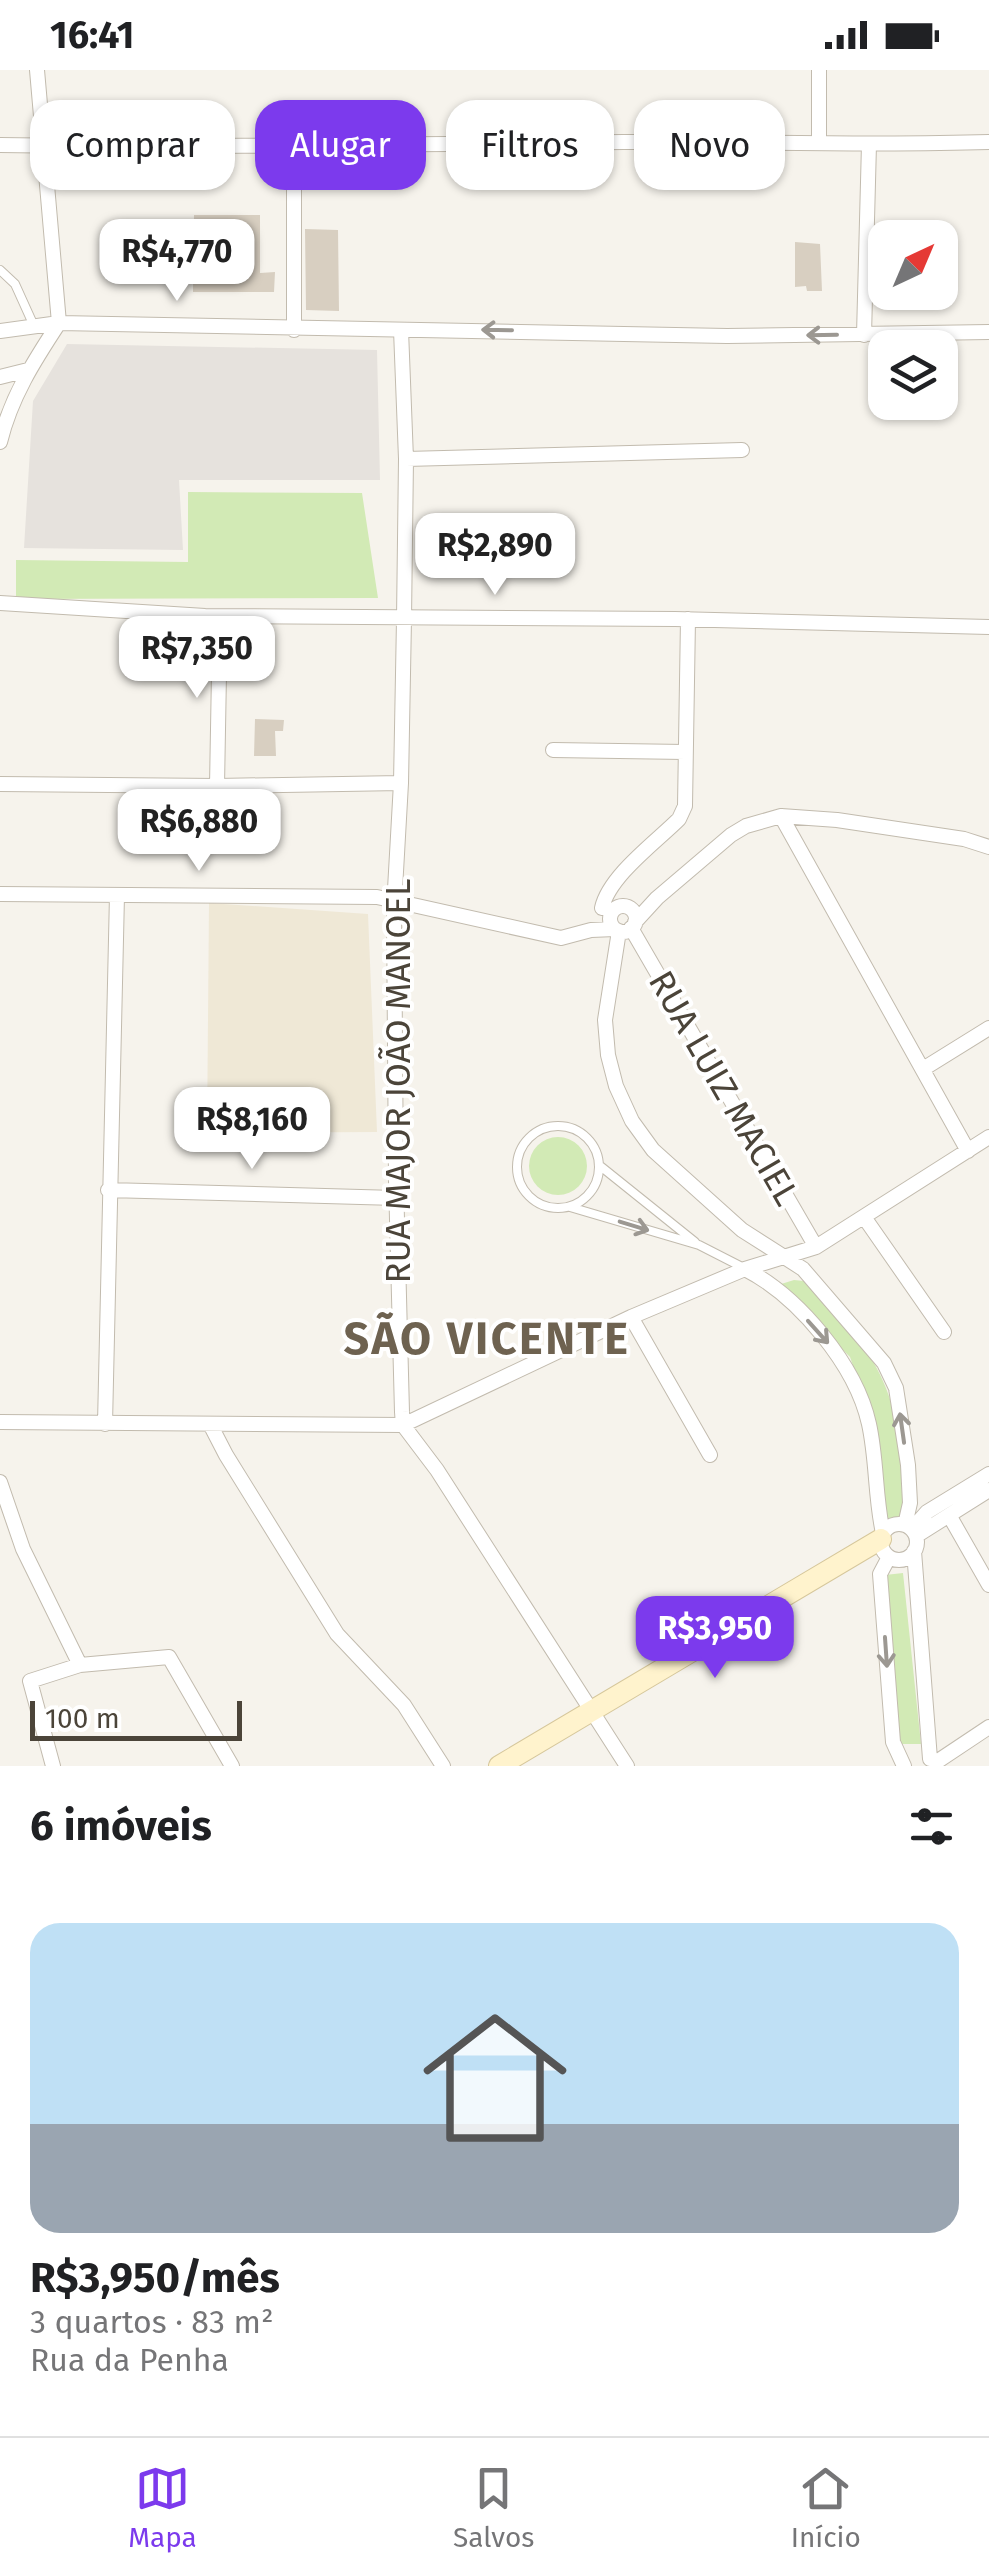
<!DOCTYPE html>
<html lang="pt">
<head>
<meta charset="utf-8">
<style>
	body { margin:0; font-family:"Fira Sans",sans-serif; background:#f2f2f2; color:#202124; height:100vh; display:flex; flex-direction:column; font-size:38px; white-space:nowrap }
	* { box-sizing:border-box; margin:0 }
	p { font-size:32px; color:#757577 }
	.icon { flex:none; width:55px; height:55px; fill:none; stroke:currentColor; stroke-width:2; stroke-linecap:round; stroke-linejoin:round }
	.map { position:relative; height:1696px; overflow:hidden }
	.drawer { display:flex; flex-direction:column; background:#fff; flex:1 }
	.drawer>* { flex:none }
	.banner { position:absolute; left:30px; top:30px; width:930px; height:90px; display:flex; gap:20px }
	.needle { width:65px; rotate:44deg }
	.buttons { position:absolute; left:868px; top:150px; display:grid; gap:20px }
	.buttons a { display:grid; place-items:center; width:90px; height:90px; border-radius:20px; background:#fff; box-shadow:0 2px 8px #0004; font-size:50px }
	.scale { position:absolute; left:30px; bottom:25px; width:212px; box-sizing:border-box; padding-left:10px; border:5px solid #4b4439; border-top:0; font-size:28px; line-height:35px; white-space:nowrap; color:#4b4439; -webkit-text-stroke:8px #fff; paint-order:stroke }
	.price { position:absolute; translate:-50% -85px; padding:0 22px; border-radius:20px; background:#fff; color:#222; font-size:32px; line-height:65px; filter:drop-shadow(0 2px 5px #0008) }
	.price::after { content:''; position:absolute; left:50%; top:60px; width:30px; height:22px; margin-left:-15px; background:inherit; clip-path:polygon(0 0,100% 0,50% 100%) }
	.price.selected { background:#7c3aed; color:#fff }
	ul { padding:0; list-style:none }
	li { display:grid; align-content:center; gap:20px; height:530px; padding:0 30px }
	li+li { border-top:2px solid #e0e0e0 }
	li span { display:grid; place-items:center; height:310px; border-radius:30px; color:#555 }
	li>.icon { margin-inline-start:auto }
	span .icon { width:180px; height:180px; fill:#fffc; stroke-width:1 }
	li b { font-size:42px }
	h2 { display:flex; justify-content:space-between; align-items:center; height:120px; padding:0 30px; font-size:42px }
	.tag { padding:0 35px; border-radius:30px; background:#fff; box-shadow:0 2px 8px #0004; font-size:35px; line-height:90px }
	.tag.selected { background:#7c3aed; color:#fff }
	.status { display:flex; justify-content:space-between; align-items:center; height:70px; padding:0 50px; background:#fff; direction:ltr }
	.status svg { height:28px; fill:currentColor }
	.tabs { display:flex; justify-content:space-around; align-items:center; height:140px; border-top:2px solid #e0e0e0; background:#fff; font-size:28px; color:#757577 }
	.tabs a { display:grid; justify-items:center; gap:5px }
	.tabs .selected { color:#7c3aed }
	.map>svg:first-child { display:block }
	.industrial { fill:#e6e2dd }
	.education { fill:#efe8d6 }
	.green { fill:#d2eab5 }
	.building { fill:#d8cfc1 }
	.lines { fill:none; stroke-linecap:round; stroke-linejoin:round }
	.lane-casing { stroke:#c2bbae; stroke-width:10 }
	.street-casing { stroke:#c2bbae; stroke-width:16 }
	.secondary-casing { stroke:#d6c79b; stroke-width:22 }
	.lane { stroke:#fff; stroke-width:8 }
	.street { stroke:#fff; stroke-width:14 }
	.secondary { stroke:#fff3cd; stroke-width:20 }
	.oneway { stroke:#9c9892 }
	.labels { text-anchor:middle; stroke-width:8; stroke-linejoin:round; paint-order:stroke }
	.street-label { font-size:35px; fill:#4b4439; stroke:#fff }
	.district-label { font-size:45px; font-weight:bold; letter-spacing:2.5px; fill:#6e6250; stroke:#fff }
</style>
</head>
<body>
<div class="status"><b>16:41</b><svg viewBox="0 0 49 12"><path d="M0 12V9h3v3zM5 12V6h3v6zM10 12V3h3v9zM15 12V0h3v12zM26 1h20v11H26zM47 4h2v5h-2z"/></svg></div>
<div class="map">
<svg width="989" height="1696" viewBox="0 0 989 1696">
	<rect width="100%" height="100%" fill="#f6f3ec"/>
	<path class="industrial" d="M67,274L377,280L380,410H179L183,480L24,478L33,331Z"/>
	<path class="education" d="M209,833L368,844L377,1062L207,1063Z"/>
	<path class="green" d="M188,422L362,423L378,528L16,529V490L188,492Z
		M529 1096a29 29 0 1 1 58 0a29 29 0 1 1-58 0Z
		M794,1210L804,1211C888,1291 904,1332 902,1448L881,1452L868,1338L850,1287L778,1215Z
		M903,1503L921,1674H900L885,1505Z"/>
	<path class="building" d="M194,145H260V203L275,202L274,222H193Z
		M305,159L338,160L339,241L306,240Z
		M795,172L820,174L822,221H807L806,216L795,217Z
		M255,649L284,650L283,661H275L276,686H254Z"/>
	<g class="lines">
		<g class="lane-casing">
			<path id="lane" d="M0,200L15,214L34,256
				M517 1097a41 41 0 1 1 82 0a41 41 0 1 1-82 0Z
				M599,1095L695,1172
				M570,1137L699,1175L744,1198"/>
		</g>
		<g class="street-casing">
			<path id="street" d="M37,0L59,253
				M819,72V0
				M0,75C208,78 416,74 624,72C746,71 867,76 989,72
				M294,77V260
				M401,260L406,389L404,549L401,713L394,837L396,1111L402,1342L403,1355L437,1400L627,1696
				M0,261L59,253L727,266L989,262
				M864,265L869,74
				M0,307L28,300
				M0,372C11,327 34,291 59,253
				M406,389L742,380
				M0,533L205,546L675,549L989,557
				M553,680L685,682
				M0,714L217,716L401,713
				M217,716L220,547
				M781,746L968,1081
				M0,824L377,827L561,868L591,860L615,859
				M610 849a13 13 0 1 1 26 0a13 13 0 1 1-26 0Z
				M602,838C609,806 656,772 679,749L685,736L688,549
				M635,852L657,828L731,765L746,756L781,746L837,750L964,769L989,777
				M631,858L816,1177
				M619,861L605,950L608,985L616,1016L632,1051L653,1080L742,1160L803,1199L884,1293L896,1318L908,1395L910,1433L905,1455
				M923,999L989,958
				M108,1120L396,1128
				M864,1147L944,1262
				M745,1199C798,1226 856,1295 869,1354C877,1390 875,1428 883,1463
				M631,1247L710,1385
				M0,1352L403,1355L631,1247L745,1199L816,1177L989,1067
				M105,1354L117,825
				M211,1356L226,1385L337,1564L404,1635L443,1696
				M0,1412L23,1479L80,1595
				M949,1445L989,1515
				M881 1472a18 18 0 1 1 36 0a18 18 0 1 1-36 0Z
				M912,1459L927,1442L989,1404
				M916,1466L989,1420
				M914,1481L930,1689
				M889,1487L880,1504L893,1672L904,1696
				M935,1693L989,1657
				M53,1696L30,1611L80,1595L169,1587L232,1696"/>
		</g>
		<g class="secondary-casing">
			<path id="secondary" d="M499,1696L881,1469"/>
		</g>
		<use href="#lane" class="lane"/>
		<use href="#street" class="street"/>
		<use href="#secondary" class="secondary"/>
	</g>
	<defs><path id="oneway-shaft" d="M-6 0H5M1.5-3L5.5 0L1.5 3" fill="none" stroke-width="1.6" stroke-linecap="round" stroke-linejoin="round" transform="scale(2.5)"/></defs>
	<g class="oneway">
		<use href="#oneway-shaft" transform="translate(497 260) rotate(-179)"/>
		<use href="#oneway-shaft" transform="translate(822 265) rotate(179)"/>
		<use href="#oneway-shaft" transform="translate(634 1156) rotate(17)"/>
		<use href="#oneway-shaft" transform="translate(818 1262) rotate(48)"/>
		<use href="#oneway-shaft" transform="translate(902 1358) rotate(-98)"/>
		<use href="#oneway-shaft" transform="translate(886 1582) rotate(86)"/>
	</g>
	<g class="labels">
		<g class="street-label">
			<text transform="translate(398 1011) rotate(-90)" y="12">RUA MAJOR JOÃO MANOEL</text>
			<text transform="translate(724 1018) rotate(60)" y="12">RUA LUIZ MACIEL</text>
		</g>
		<g class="district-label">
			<text x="487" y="1284">SÃO VICENTE</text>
		</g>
	</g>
</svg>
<div class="buttons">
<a><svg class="needle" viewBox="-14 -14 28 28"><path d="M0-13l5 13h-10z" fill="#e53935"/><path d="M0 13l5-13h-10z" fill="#757577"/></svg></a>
<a><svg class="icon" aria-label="layers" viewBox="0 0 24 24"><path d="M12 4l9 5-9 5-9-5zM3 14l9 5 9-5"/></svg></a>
</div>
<div class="scale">100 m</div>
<b class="price" style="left:177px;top:234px">R$4,770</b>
<b class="price" style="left:495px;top:528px">R$2,890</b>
<b class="price" style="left:197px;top:631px">R$7,350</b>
<b class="price" style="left:199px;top:804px">R$6,880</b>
<b class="price" style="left:252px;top:1102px">R$8,160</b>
<b class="price selected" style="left:715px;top:1611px">R$3,950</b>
<div class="banner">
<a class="tag">Comprar</a>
<a class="tag selected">Alugar</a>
<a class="tag">Filtros</a>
<a class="tag">Novo</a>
</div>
</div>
<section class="drawer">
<h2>6 imóveis<svg class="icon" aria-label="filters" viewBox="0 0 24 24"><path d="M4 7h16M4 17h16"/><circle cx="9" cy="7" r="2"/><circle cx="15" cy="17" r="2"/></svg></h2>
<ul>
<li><span style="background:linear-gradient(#bfe0f5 65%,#9aa5b1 0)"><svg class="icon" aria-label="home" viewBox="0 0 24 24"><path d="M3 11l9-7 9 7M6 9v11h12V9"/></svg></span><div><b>R$3,950/mês</b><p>3 quartos · 83 m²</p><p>Rua da Penha</p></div></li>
</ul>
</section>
<nav class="tabs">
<a class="selected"><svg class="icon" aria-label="map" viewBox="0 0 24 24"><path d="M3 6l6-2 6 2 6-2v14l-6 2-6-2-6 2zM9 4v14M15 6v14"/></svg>Mapa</a>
<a><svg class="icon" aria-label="saved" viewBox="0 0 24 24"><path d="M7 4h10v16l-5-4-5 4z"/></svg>Salvos</a>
<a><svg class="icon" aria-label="home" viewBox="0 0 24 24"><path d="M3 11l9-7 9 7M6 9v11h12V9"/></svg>Início</a>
</nav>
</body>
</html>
